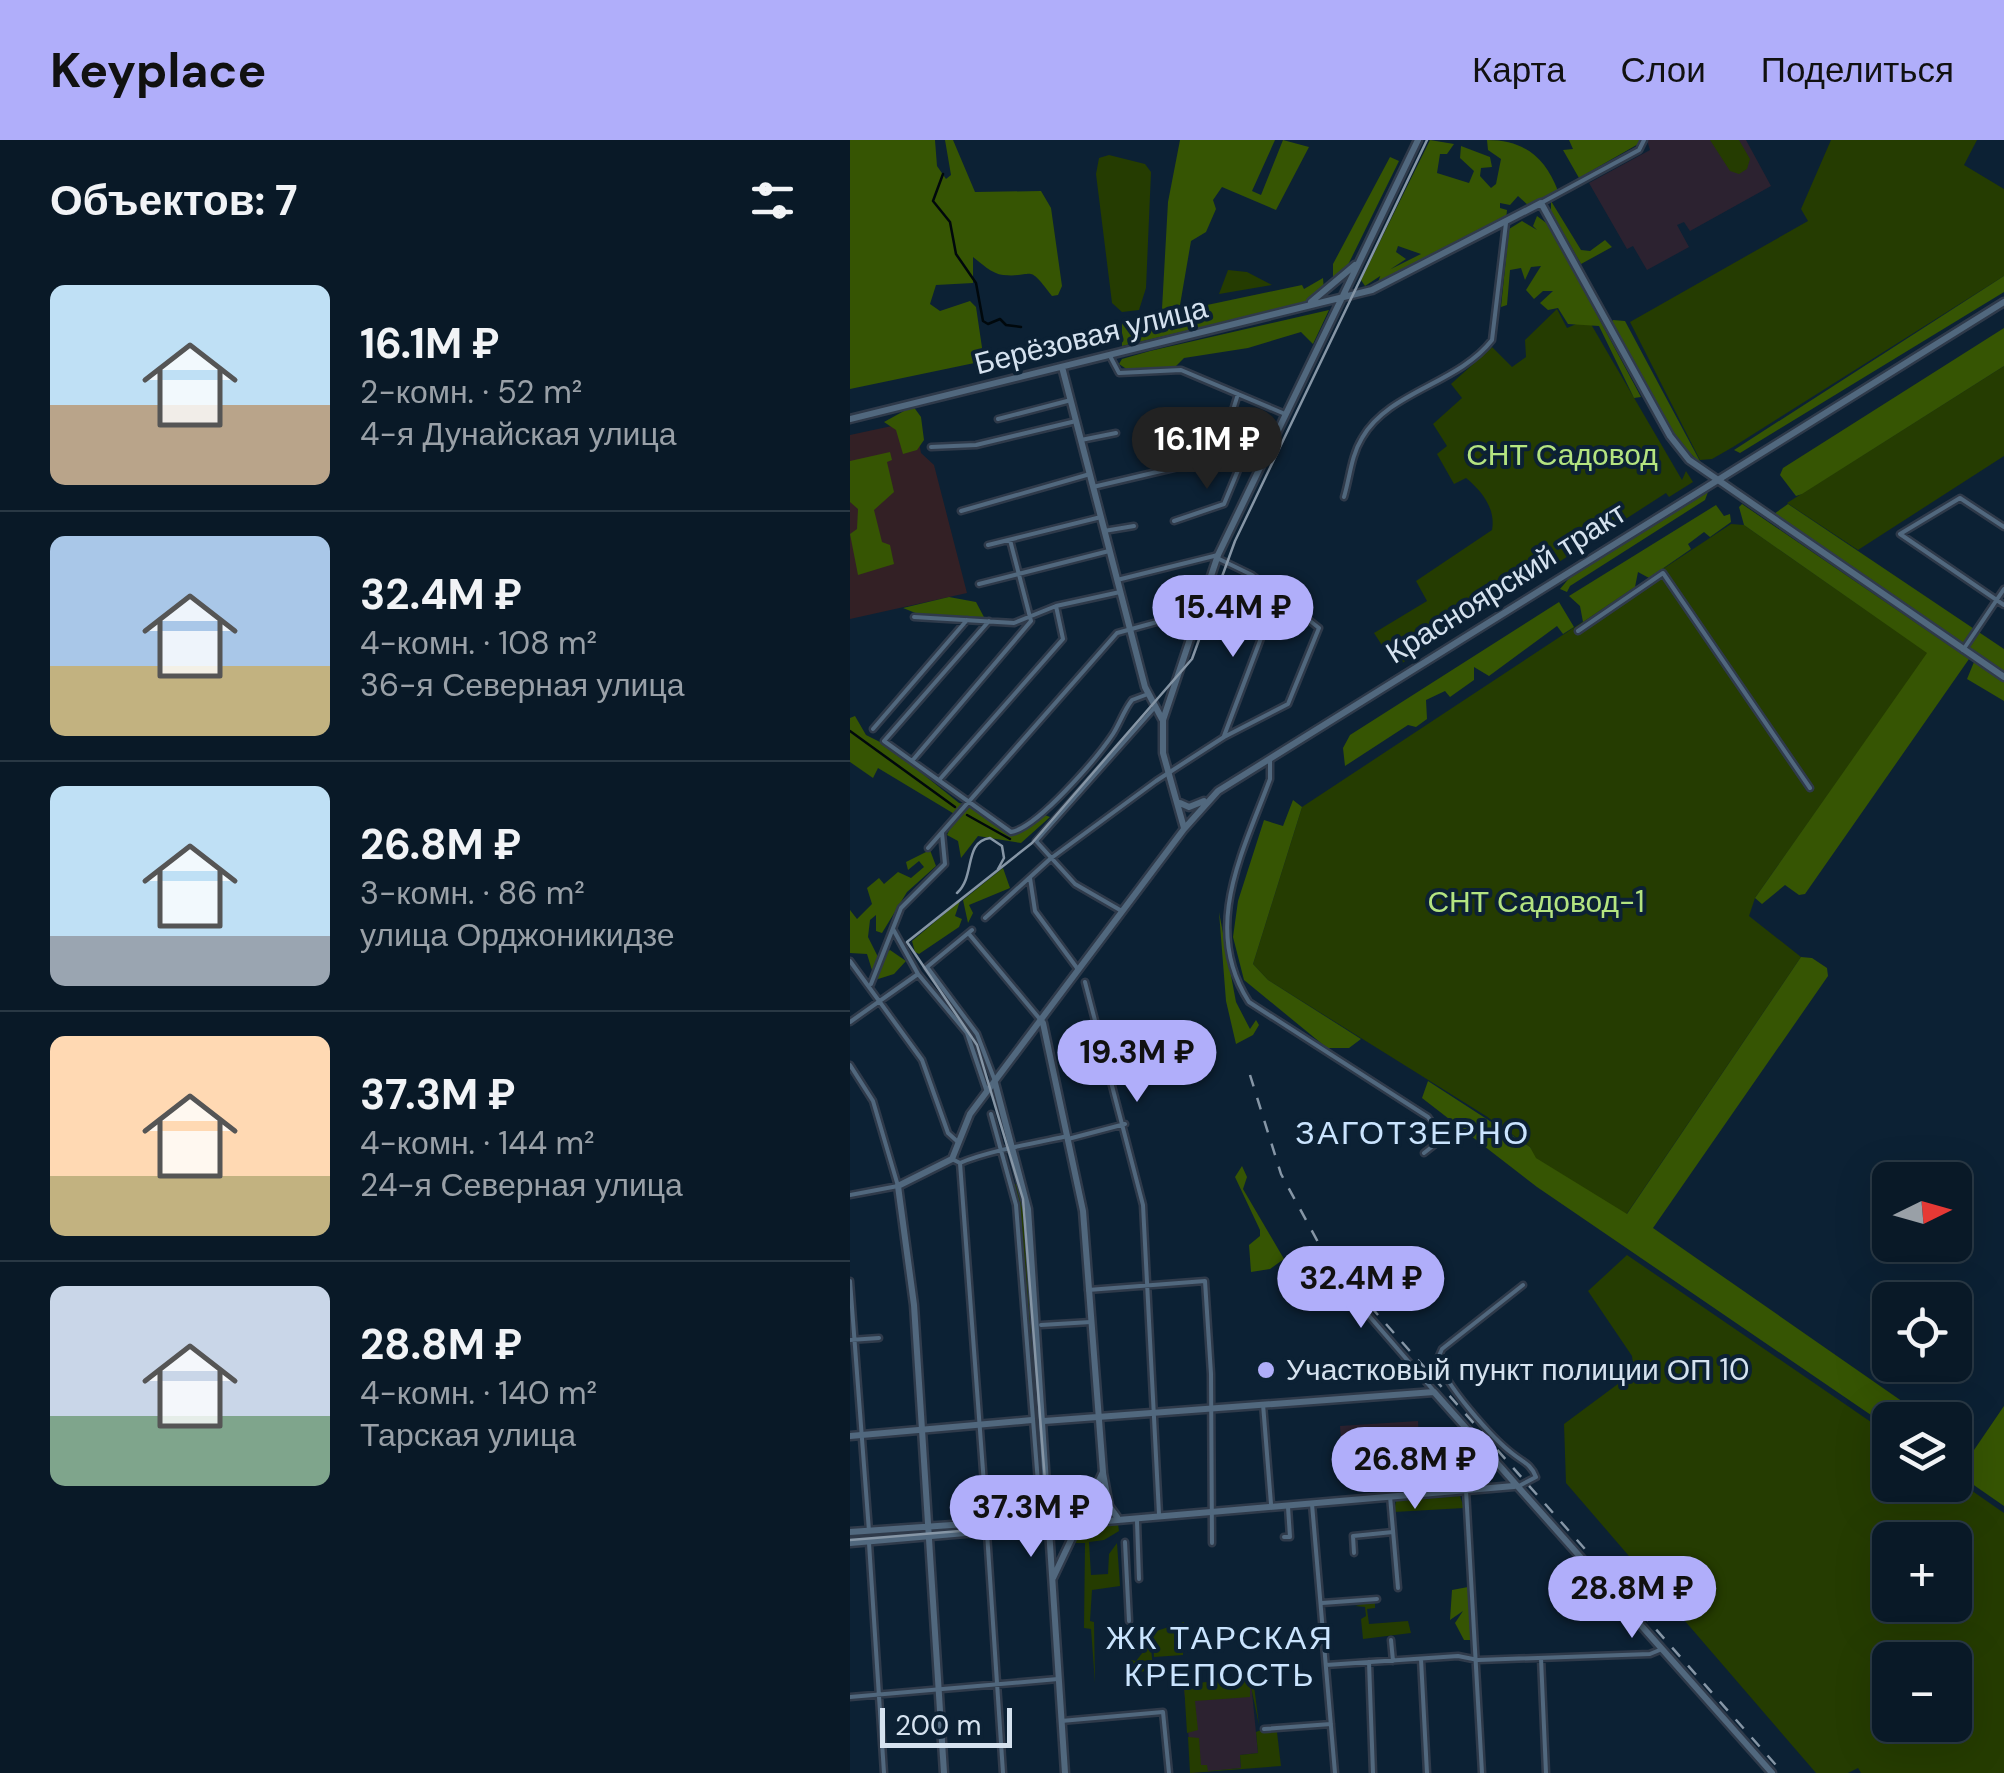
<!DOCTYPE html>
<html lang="ru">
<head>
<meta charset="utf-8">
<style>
	body { margin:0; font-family:"DM Sans",sans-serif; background:#12222f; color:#f1f3f6; height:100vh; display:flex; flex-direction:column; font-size:38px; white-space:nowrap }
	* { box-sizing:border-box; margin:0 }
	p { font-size:32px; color:#99a0a7 }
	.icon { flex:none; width:55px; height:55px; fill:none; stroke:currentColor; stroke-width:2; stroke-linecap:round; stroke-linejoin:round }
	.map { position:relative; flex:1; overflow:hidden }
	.side { display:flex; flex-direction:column; background:#091927; width:850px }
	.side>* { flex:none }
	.needle { width:65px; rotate:85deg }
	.buttons { position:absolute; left:1022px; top:1022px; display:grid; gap:20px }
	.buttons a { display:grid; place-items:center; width:100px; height:100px; border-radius:15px; background:#091927; box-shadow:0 10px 40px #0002,0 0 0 2px #293844; font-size:50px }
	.scale { position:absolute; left:30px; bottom:25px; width:132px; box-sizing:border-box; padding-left:10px; border:5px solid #d5e2ef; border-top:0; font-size:28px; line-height:35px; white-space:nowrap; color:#d5e2ef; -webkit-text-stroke:8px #0c2134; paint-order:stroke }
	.price { position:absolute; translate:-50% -85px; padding:0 22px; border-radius:35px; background:#b0aefa; color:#111; font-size:32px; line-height:65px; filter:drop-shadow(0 2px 5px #0008) }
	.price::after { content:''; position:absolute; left:50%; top:60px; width:30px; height:22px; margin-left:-15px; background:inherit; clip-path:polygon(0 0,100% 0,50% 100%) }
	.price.selected { background:#222; color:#fff }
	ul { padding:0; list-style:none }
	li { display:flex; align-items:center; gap:30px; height:250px; padding:0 50px }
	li+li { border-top:2px solid #293844 }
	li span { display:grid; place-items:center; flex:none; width:280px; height:200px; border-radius:15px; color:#555 }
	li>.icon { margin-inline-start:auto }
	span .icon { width:120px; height:120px; fill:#fffc; stroke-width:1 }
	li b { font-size:42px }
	h2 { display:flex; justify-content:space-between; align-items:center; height:120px; padding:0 50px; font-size:42px }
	header { display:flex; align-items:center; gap:60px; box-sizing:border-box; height:140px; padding:0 50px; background:#b0aefa; color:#111 }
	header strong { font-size:48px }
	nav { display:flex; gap:55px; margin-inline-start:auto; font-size:35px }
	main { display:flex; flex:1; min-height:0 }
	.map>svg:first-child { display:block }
	.education { fill:#2c2230 }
	.medical { fill:#332025 }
	.green { fill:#253c01; fill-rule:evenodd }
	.forest { fill:#365503 }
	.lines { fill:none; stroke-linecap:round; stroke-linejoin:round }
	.stream { stroke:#00080c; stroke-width:2.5 }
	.street-casing { stroke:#2f3a4a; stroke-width:9 }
	.secondary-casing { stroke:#2f3a4a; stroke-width:11 }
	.street { stroke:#51687e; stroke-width:4 }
	.secondary { stroke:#51687e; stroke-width:6 }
	.tram { stroke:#8696a6; stroke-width:2.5 }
	.rail { stroke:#8696a6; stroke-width:2.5; stroke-dasharray:12 12; stroke-linecap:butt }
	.poi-dot { fill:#b0aefa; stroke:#0c2134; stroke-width:4 }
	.labels { text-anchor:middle; stroke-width:8; stroke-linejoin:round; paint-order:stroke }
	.street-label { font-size:30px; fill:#d5e2ef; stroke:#0c2134 }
	.park-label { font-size:30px; fill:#b4e480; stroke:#0c2134 }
	.poi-label { font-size:30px; fill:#d5e2ef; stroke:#0c2134; text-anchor:start }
	.neighbourhood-label { font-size:32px; letter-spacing:2.5px; fill:#cae4fe; stroke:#0c2134 }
</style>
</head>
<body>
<header>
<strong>Keyplace</strong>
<nav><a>Карта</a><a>Слои</a><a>Поделиться</a></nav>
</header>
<main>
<section class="side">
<h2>Объектов: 7<svg class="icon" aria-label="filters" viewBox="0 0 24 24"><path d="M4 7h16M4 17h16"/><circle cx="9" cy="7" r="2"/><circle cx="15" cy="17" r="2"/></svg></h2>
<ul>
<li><span style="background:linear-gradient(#bfe0f5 60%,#b9a48a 0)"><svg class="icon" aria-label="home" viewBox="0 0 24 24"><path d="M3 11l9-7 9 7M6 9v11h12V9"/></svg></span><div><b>16.1M ₽</b><p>2-комн. · 52 m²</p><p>4-я Дунайская улица</p></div></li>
<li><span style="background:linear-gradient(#a9c7e8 65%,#c2b280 0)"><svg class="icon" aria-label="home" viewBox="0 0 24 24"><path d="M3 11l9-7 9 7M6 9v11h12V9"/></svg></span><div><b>32.4M ₽</b><p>4-комн. · 108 m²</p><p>36-я Северная улица</p></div></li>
<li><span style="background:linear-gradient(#bfe0f5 75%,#9aa5b1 0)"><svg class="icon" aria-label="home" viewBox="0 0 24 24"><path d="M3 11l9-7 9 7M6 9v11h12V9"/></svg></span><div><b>26.8M ₽</b><p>3-комн. · 86 m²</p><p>улица Орджоникидзе</p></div></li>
<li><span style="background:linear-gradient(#ffd9b3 70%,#c2b280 0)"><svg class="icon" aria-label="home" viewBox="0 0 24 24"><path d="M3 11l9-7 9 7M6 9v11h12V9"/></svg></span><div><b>37.3M ₽</b><p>4-комн. · 144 m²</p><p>24-я Северная улица</p></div></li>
<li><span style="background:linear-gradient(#c9d6e8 65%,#7fa58c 0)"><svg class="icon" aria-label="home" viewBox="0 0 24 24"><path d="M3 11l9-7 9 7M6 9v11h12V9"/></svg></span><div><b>28.8M ₽</b><p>4-комн. · 140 m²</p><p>Тарская улица</p></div></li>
</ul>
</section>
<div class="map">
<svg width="1154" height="1633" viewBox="0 0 1154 1633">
	<rect width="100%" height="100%" fill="#0c2134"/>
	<path class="education" d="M797,0H896L921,46L840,91L834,82L827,85L839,107L797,130L783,106L777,109L739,43L800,10Z
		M568,1281L570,1318L493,1323L490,1286Z
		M401,1542L408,1613L390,1615L391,1628L342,1633L334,1548Z"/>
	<path class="medical" d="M65,281L71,313L84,325L117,453L0,479V295Z"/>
	<path class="green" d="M860,0H889L900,19L897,29L889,34L880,31Z
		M981,0H1127L1114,25L1154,49V136L883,307L862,319L850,320L780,182L958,81L951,69Z
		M259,15L295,24L301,32L296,148L289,170L272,172L262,163L246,34L249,18Z
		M378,130L397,132L422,145L369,154Z
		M707,169L717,188L738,179L832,340L836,331L843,342L819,357L816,353L546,527L524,493L577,461L566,441L642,390C646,369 632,351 616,338L604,344L587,314L597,306L583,284L612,258L601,244L642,207L662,227L676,217L675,200Z
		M1154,226V316L1008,410L937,363Z
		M881,384L894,385L1078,513L905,758L899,776L951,817L776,1075L685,1018L680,1007L636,976L418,840L403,824L452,667Z
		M170,1043L185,1193L177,1194L162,1045Z
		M777,1115L1040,1295V1345H1105V1339L1154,1373V1633H1011L1008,1628L998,1633H966L716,1343L714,1284L784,1232L782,1216L738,1151ZM1105,1400V1465H1040V1400ZM1040,1520H1105V1585H1040Z
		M178,1196H187L196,1361L192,1371Z
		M610,1356L614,1368L544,1372L546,1361Z
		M268,1384L269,1391L254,1400L239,1402L241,1435L258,1434L259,1414L267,1403L270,1446L242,1450L240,1481L244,1482L245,1543L241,1489L234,1488L235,1403H225L230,1393L243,1391H230L243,1385Z
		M525,1461V1468L517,1469L519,1484L558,1481L561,1493L513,1499L511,1479L516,1476L515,1467L505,1466Z
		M334,1482L333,1515L304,1517L303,1499L300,1496L303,1530L282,1533L281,1520L286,1521L297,1507L287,1501L288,1497Z
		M403,1538L409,1585L400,1542V1557L345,1561L348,1590L337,1593L334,1544Z
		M411,1590L427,1592L431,1626L340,1633L338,1597L349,1598L351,1625H357L358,1631L391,1628L390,1615L408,1613L406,1592Z"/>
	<path class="forest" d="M0,0H85L87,26L96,39L101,35L95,0H103L125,52L191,51L201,68L212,146L208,155L202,156C176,122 186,138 153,135C142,134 131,123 123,117V143L86,145L80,164L90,171L120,161L126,167L134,221L0,249Z
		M330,0H425L402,51L411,55L433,0L459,7L426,70L372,47L363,60L366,69L356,92L341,101L330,165L312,169L318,62Z
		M580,0L604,4L597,14H590L587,33L619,43L624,31L610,18L611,6L640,17L642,27L631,28L630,36L641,48L646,44L651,19L638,10L637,0C674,0 695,17 708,51L680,67L668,56L660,65L650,63V68L657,70L656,80L527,145L531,134L571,114L548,106L546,112L556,119L515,146L511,140Z
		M719,0H789L790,3L729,38L713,10L723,9Z
		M540,17L549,21L495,131L483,139V124Z
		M701,61L731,110L740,111L755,100L762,107L731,124L701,71Z
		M687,76L699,85L791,257L784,258L749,186L718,184L708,168L698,170L690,163L703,151H693L684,159L676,150L691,126L681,127L675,140L671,128L660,130L657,165L651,167L659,89L672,81L687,90L683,86Z
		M1154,136V152L890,313L884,310Z
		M473,138L474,150L458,162L272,206V183L452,145L454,149Z
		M479,170L463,204L451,192L398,208L334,218L325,227L278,230L269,224L272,219L300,211Z
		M763,180L775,181L852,325L824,297L760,184Z
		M1154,188V226L952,354L946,356L930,335L933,328Z
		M63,266L71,277L74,300L67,310L53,314L46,290L34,282Z
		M40,312L42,320L37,322L44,352L24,370L32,402L40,405L44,424L8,435L0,394L7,389L8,369L0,362V321Z
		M858,352L855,360L720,446L717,452L710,449L721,436Z
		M892,364L1119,519L955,754L949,755L935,745L912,764L905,758L1077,513L894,385L889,367Z
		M938,364L1154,509V532L921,376Z
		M866,365L874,376L880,374L881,382L860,397L854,392L838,404L841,409L799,438L788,432L785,447L733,482L730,466L719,456Z
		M99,457L126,462L135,479L73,476L53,468Z
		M709,462L724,487L713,494L707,486L639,536L624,527V540L600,557L595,551L576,560L577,579L566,587L558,585L495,626L493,608L500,595Z
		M1124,522L1154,542V561L1117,539Z
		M5,576L16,595L38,606L109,663L120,665L160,692L167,693L192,674L200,677L171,703L128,696L111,718L108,701L97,695L106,675L28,628L23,638L0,622V578Z
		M443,660L452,667L403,824L418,840L511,899L499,908H477L394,840L383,797L388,761L414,680L433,686Z
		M80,710L86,726L57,752L32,793L26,791V775L20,780L18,797L28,817L40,810L56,821L44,834L25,840L17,814L0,813V770L7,779L22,764L17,748L29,738L34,744L48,732L61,738L74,727L69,721L58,730L56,722Z
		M153,728L160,748L119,765L123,773L118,783L113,760Z
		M110,761L105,776L112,779L109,787L69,814L65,812L62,801Z
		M369,772L386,862L400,889L406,880L409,885L403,895L386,904L376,861Z
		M951,817L962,818L977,828L978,836L803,1088L1079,1280H1040V1288L687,1047L572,958L578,941L680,1007L686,1018L777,1074Z
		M392,1026L397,1037L393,1049L434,1119L420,1129L401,1132L399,1105L410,1096V1090L385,1037Z
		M1154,1266V1366L1105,1332V1298L1124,1310Z
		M618,1447L624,1500H614L605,1483L613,1471L600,1480L602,1450Z"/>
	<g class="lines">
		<path class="stream" d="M93,34L83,61L100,82L106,114L126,143L133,181L138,184L150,179L156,185L171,187
			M0,591L105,667
			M117,675L160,699"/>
		<g class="street-casing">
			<path id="street" d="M691,63L789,10L794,0
				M260,216L269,233L331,230L435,274
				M148,279L221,260
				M299,284L349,273L411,301
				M378,286L388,254
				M231,300L266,293
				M81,307L126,305L226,281
				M243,347L362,319L409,326
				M494,357C500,337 501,316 512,298C539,251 608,244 642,200L656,83
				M111,371L240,334
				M324,381L374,364L391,323
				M1154,387L1110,358L1050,394L1154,465
				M254,391L284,386
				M138,405L251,377
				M267,440L368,415
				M129,444L259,411
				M64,477L164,483L206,466L270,452
				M139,481L34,601L161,692C187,688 247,618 263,594C270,583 274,570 282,560L298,554
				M728,491L813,433L960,648
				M1113,510L1154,449
				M23,589L117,480
				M374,596L427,456
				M420,619V639C393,712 351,788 399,862L578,977L593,998L574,1013
				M62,621L181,481L160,400
				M90,639L213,499L206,466
				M78,708L267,493L347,471
				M180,738L185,771L227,828
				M270,770L225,744L186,701L305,567
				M135,778L200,719L306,641L374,597L438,564L469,488L402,435L367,418
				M43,789L68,834L117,893L137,952
				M122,790L77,827L127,894L145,941
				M119,794L189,878
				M0,821L72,920L98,993L108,1002
				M235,842L293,1065L309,1374
				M21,844L51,768L95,724L92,693
				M0,882L68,834
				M0,925L23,961L48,1046L0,1055
				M141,974L166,1065L189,1355
				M218,999L275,984
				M102,1019L110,1023L137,1384
				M110,1023C138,1011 185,1003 218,996
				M463,1111L584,1251
				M0,1141L19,1391
				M238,1150L355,1141L361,1234L362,1403
				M191,1185L241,1182
				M0,1200L29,1198
				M413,1264L421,1364
				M669,1346L686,1337C681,1324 673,1322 663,1314C643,1299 592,1242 588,1218L592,1209L673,1145
				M616,1350L632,1633
				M540,1356L548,1448
				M462,1364L485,1633
				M287,1381L289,1439
				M137,1393L153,1633
				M434,1397H440L438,1367
				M275,1402L279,1481
				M19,1403L34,1633
				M504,1413L503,1396L543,1392
				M472,1463L527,1459
				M541,1500L543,1521
				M691,1518L696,1633
				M571,1519L577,1633
				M519,1522L523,1633
				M476,1525L608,1516L628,1520L800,1514L812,1509
				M0,1557L208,1539
				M211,1581L313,1572L319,1633
				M414,1589L481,1584"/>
		</g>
		<g class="secondary-casing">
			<path id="secondary" d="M461,162L505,125
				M212,227L295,547L312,579
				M0,279L522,150L691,63L820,296L839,320L1154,537
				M330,663L339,667L354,661
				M334,688L313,613V580L368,415L568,0
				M193,883L233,1071L253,1332L203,1438
				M145,943L178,1069L215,1633
				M194,1281L584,1252L922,1633
				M0,1296L182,1280
				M253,1333L259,1366L267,1377
				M0,1392L232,1376
				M0,1403L664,1346
				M94,1633L64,1165L48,1046L102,1019L120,974L334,689L368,651L1154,162"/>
		</g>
		<use href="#street" class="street"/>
		<use href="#secondary" class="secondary"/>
		<path class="tram" d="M107,753C126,736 113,702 140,698L152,706L154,718L148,729
			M0,1400L182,1385L193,1378L197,1366L173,1059L127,905L57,802L182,703L342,519L385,401L577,0"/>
		<path class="rail" d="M400,935L431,1034L475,1115L933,1633"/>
	</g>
	<circle class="poi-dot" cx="416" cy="1230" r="10"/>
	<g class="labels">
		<g class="street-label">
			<text transform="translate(241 196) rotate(-14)" y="10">Берёзовая улица</text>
			<text transform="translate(656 443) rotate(-32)" y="10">Красноярский тракт</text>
		</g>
		<g class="park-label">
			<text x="712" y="325">СНТ Садовод</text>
			<text x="686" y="772">СНТ Садовод-1</text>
		</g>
		<g class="poi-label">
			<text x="436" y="1240">Участковый пункт полиции ОП 10</text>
		</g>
		<g class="neighbourhood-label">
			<text x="563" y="1004">ЗАГОТЗЕРНО</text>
			<text x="370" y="1509">ЖК ТАРСКАЯ<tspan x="370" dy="37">КРЕПОСТЬ</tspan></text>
		</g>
	</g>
</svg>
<div class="buttons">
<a><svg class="needle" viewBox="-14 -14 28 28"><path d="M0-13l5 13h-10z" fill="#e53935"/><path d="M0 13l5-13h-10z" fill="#99a0a7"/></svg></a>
<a><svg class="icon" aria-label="locate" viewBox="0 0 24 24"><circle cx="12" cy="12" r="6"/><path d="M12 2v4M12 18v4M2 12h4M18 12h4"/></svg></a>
<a><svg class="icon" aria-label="layers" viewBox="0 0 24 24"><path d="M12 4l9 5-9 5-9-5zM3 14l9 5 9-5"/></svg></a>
<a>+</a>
<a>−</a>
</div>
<div class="scale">200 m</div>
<b class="price selected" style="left:357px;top:352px">16.1M ₽</b>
<b class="price" style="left:383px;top:520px">15.4M ₽</b>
<b class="price" style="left:287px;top:965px">19.3M ₽</b>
<b class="price" style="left:511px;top:1191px">32.4M ₽</b>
<b class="price" style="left:565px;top:1372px">26.8M ₽</b>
<b class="price" style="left:181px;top:1420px">37.3M ₽</b>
<b class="price" style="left:782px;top:1501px">28.8M ₽</b>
</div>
</main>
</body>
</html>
